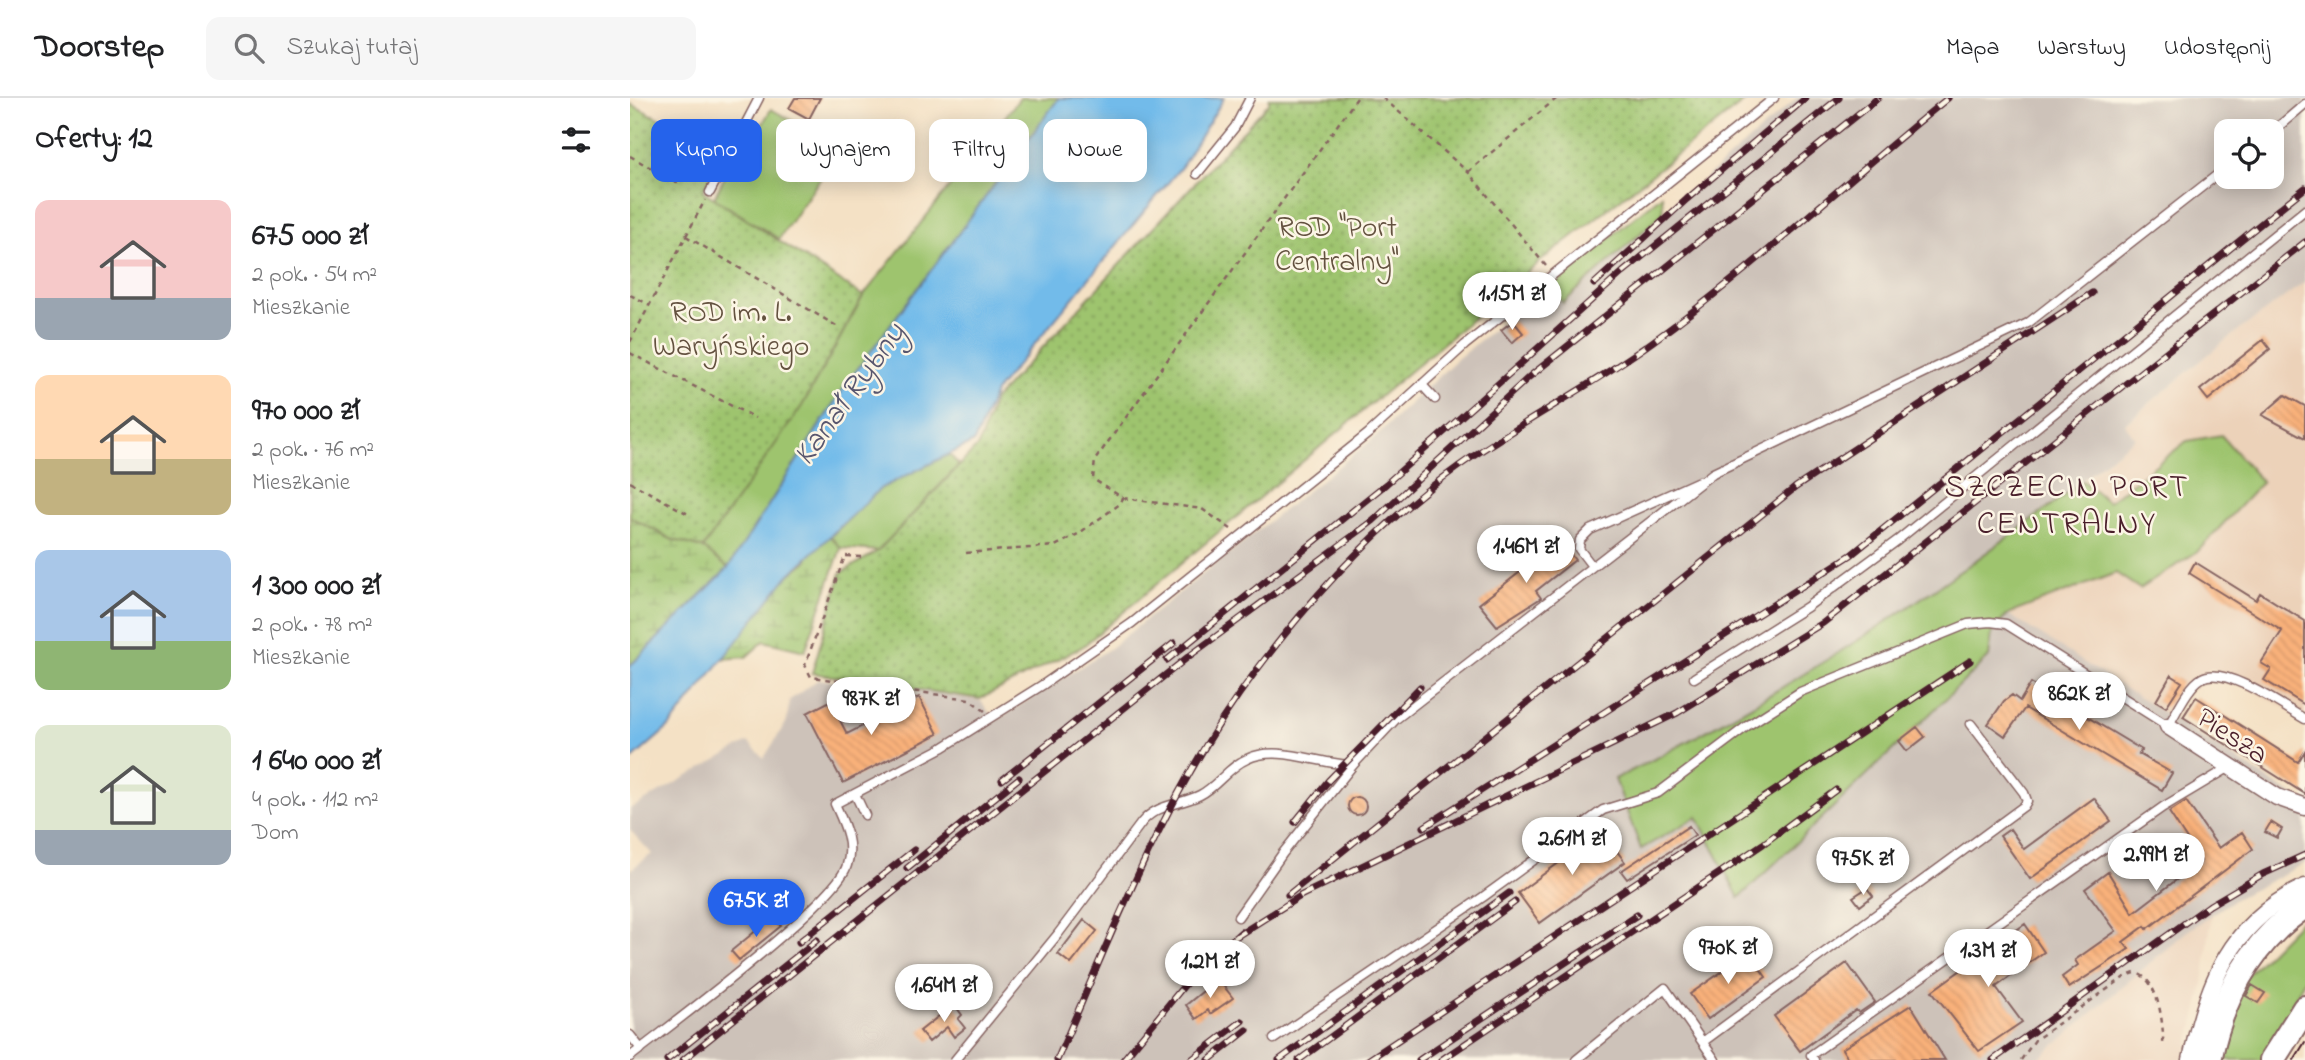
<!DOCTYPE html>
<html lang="pl">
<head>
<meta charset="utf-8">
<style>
	body { margin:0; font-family:"Indie Flower",sans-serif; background:#f6f6f6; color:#202124; height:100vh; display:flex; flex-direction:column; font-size:26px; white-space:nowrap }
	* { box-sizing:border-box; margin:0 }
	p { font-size:23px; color:#757577 }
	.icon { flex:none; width:38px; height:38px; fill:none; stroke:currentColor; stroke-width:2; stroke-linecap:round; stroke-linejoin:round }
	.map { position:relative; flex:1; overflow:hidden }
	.panel { display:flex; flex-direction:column; background:#fff; width:630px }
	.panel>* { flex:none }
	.hud { position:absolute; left:21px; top:21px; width:665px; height:63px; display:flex; gap:14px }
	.tools { position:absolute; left:1584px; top:21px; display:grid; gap:14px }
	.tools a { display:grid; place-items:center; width:70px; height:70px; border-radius:14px; background:#fff; box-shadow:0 4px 18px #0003; font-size:35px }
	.price { position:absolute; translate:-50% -60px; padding:0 16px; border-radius:24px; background:#fff; color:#222; font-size:23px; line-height:46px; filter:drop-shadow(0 2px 4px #0008) }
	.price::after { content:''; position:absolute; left:50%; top:42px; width:21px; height:16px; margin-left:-10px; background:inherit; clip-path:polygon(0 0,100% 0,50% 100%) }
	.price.active { background:#2563eb; color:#fff }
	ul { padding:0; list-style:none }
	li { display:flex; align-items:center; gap:21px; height:175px; padding:0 35px }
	li span { display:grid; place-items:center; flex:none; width:196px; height:140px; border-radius:14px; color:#555 }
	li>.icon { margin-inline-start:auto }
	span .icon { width:84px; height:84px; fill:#fffc; stroke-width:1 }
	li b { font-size:30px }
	h2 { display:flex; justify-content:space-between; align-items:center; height:84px; padding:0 35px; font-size:30px }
	.chip { padding:0 24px; border-radius:14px; background:#fff; box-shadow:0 4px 18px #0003; font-size:24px; line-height:63px }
	.chip.active { background:#2563eb; color:#fff }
	header { display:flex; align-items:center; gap:42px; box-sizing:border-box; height:98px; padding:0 35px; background:#fff; border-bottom:2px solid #e0e0e0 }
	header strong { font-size:33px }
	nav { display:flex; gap:38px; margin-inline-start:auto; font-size:24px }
	.search { width:490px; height:63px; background:#f6f6f6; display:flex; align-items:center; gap:18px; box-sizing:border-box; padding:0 24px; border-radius:14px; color:#757577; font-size:26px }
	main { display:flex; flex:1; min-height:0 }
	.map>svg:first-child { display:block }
	.built { fill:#ecd2b9 }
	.railway { fill:#cdc2b9; fill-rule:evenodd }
	.green { fill:#9ec46e; stroke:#74724c; stroke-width:2 }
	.wetland { fill:url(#wetland-marsh); stroke:#74724c; stroke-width:2 }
	.garden { fill:url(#garden-dots); stroke:#74724c; stroke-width:2 }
	.water { fill:#72bbea; stroke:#5e6d8a; stroke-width:2 }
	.building { fill:url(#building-back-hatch) }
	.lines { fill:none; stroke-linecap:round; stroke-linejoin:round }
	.service-casing { stroke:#866361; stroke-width:11 }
	.minor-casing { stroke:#866361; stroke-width:19 }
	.primary-casing { stroke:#866361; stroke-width:28 }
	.path { stroke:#866361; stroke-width:2.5; stroke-dasharray:5 5; stroke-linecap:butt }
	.service { stroke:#fff; stroke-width:8 }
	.minor { stroke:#fff; stroke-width:16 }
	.primary { stroke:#fff; stroke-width:24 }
	.tram { stroke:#4a1f2b; stroke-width:2 }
	.rail-casing { stroke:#4a1f2b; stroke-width:7 }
	.rail { stroke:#fcf5e5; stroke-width:4.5; stroke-dasharray:13; stroke-linecap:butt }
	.labels { text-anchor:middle; stroke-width:5; stroke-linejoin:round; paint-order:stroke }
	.park-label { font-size:30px; fill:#63513f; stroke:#fcf5e5 }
	.street-label { font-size:30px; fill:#4a1f2b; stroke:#fcf5e5 }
	.water-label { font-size:32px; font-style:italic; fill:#58566e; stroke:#fcf5e5 }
	.neighbourhood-label { font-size:32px; letter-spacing:2px; fill:#4a1f2b; stroke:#fcf5e5 }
</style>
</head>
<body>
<header>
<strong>Doorstep</strong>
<div class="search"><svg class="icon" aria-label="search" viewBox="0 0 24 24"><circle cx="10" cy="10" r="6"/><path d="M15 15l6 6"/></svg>Szukaj tutaj</div>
<nav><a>Mapa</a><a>Warstwy</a><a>Udostępnij</a></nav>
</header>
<main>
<section class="panel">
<h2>Oferty: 12<svg class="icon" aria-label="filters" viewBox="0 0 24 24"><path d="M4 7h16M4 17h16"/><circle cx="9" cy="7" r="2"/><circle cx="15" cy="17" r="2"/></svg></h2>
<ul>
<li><span style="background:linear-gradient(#f6c9c9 70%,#9aa5b1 0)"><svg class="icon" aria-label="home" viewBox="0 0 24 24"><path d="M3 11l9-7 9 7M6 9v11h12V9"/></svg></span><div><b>675 000 zł</b><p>2 pok. · 54 m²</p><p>Mieszkanie</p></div></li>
<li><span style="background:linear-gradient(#ffd9b3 60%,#c2b280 0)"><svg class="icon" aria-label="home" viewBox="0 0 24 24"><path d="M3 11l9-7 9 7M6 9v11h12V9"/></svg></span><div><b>970 000 zł</b><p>2 pok. · 76 m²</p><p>Mieszkanie</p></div></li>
<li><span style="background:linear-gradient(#a9c7e8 65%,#8fb573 0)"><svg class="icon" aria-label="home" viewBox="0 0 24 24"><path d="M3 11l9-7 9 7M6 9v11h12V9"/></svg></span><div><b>1 300 000 zł</b><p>2 pok. · 78 m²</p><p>Mieszkanie</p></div></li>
<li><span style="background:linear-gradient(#dfe7d0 75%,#9aa5b1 0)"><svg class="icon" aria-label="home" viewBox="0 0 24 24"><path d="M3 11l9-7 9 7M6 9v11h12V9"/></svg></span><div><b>1 640 000 zł</b><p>4 pok. · 112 m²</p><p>Dom</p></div></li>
</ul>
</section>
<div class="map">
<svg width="1675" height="962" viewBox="0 0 1675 962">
	<defs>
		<pattern id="wetland-marsh" width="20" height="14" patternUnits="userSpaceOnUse" patternTransform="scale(1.75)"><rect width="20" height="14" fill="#9ec46e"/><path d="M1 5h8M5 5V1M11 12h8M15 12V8" fill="none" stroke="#839f5b"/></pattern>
		<pattern id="garden-dots" width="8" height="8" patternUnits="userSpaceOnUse" patternTransform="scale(1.75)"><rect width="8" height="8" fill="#9ec46e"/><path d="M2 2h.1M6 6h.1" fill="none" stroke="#839f5b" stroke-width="1.8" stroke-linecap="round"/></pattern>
		<pattern id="building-back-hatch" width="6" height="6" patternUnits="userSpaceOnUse" patternTransform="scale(1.75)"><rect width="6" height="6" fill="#f9b17a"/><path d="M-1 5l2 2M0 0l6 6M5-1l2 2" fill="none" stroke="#d7986a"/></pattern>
	</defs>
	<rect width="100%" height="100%" fill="#fcf5e5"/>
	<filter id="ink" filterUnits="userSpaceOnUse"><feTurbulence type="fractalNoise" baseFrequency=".0143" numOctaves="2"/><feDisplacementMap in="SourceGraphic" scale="14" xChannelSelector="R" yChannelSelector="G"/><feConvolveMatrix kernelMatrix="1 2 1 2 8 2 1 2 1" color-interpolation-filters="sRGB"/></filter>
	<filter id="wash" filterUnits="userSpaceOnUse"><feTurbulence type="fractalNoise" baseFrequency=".00686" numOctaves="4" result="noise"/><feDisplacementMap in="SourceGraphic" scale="28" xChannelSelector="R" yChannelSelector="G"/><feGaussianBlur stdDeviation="1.57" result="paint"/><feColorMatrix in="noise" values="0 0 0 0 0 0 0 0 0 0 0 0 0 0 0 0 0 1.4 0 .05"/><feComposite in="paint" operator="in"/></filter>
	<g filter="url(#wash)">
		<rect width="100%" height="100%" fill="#f4e1c5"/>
		<path class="built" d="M1675,184V621L1581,570L1534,618L1378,516L1486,475L1557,343L1478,404L1453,383L1505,340L1495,327L1597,241Z
			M1582,815L1572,893L1555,962H1407L1556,834Z"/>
		<path class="railway" d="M1167,0H1675V184L1597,241L1526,300L1495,326L1505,340L1344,467L1373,513L1675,705V765L1605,801L1556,834L1407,962H0V772L22,756L0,732V711L118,644L134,660L156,625L160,602L189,581L257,592L262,588L351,603L365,623L479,551L743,341L827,261L927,180L922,191L934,204ZM1596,33H1642V79H1596Z"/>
		<path class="green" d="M390,0H429L215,288L98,470L73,450L197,264L233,198Z
			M141,11L211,50L149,141L84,100L105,58L113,60Z
			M1032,97L1033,115L933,205L922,191L928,181Z
			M1591,337L1632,384L1568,453L1510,491L1486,475L1378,516L1362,534L1359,559L1109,800L1067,719L1011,751L985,681C1151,599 1306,496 1453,383L1478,404L1557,343Z
			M319,356L329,367L248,453L211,450L200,439L251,390Z
			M1675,818V880L1655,922L1631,962H1585L1614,880Z"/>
		<path class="wetland" d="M0,419L41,441L73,450L98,470L0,568Z
			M197,435L211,450L175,553L134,543L116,559L79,562L137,480L158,478L177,463L179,453Z"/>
		<path class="garden" d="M639,0H1119L911,163L452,549L350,601L182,575L211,475L248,453L348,348L364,302L639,5Z
			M0,6L93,52L73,93L233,198L172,308L73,450L41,441L0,419Z"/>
		<path class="water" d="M429,0H594L552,68L365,294L344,344L251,390L158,478L39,629L0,663V568L98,470L215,288Z"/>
		<g id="blocks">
			<path class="building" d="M165,0H190L179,21L159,10Z
				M883,223L893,235L882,245L871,232Z
				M1633,242L1640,251L1578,302L1570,292Z
				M1655,297L1675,308V340L1632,317Z
				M930,443L945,462L906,493L911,500L867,528L849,506Z
				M1565,464L1626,502L1630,495L1675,523V607L1634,582L1641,571L1631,565L1652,533L1559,475Z
				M1541,577L1552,584L1536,609L1526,603Z
				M1401,585L1512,652L1509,656L1542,675L1532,692L1395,610L1375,638L1358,626L1374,603L1382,597L1390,603Z
				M289,599L308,636L213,685L177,615L200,603L217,636Z
				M1566,599L1668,664L1675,653V696L1553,619Z
				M1287,629L1295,639L1277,653L1269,643Z
				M718 708a9 9 0 1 1 18 0a9 9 0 1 1-18 0Z
				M1464,700L1481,723L1400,781L1370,738L1380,731L1394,751Z
				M1556,703L1589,750L1612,734L1623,751L1517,831L1515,828L1493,844L1499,851L1439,890L1432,879L1448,867L1445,862L1486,833L1455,791L1478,774L1503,815L1571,763L1539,714Z
				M1641,724L1652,731L1647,740L1635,734Z
				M1059,728L1065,737L997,781L991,773Z
				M972,733L995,764L910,825L888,795Z
				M1237,790L1243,798L1230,808L1223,799Z
				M143,819L151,828L109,862L101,853Z
				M454,822L467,833L441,866L428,856Z
				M1395,826L1414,854L1366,889L1392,924L1349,953L1302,893Z
				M1119,855L1136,879L1078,921L1060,896Z
				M1217,865L1245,904L1229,915L1226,912L1170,953L1144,918Z
				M588,881L603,900L580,916L578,912L566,921L556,907Z
				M1622,887L1635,895L1628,905L1616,898Z
				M324,906L332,917L328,921L335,930L324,939L317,929L299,944L290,933Z
				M1281,907L1315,962H1219L1212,951Z"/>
		</g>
	</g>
	<g filter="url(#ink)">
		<use href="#blocks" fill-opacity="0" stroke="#866361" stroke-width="2"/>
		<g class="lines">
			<g class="service-casing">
				<path id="service" d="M1642,34L1675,6
					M567,76L605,29L620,0
					M80,94L129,0
					M792,287L805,301
					M962,468L949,451L950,442L960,432L1069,383
					M1064,580L1177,509L1268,442L1675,112
					M225,696L235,717
					M608,819L653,755L723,667L766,621L1083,375L1398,225L1596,70
					M0,937L11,951
					M644,941L853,799L973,712L1028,695L1117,628L1170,594L1338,526L1360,524L1376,526L1538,628C1547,614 1558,588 1572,580C1595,567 1654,609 1675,621
					M1074,943L1394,708L1397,703L1394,695L1341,626
					M0,959C38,929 207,804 217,767C224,745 214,726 205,706L312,650L414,586L502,525L739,335L835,247L1144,0
					M325,962L428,836L512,724C527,706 550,707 570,697C588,688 598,669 617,661C648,646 690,667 723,667
					M946,962L1035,890L1085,962
					M1184,962L1181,957L1533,709L1600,669"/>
			</g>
			<g class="minor-casing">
				<path id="minor" d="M1538,628L1647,699L1675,709
					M1561,962C1577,886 1600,824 1675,789"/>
			</g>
			<g class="primary-casing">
				<path id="primary" d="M1579,962C1592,899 1620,844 1675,808
					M1642,962L1675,910"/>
			</g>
			<path class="path" d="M753,0L838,74L916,168
				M0,58L47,85L64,75L76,79
				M838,74L927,0
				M56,138L208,229
				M0,197L20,207
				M0,244L75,102
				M0,255L125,320
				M0,384L60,417
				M493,400L572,411L601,431
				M336,455L425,448L448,436L490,406L493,400L463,381L465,362L727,0
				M231,459L215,458L175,567L181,579L339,601L355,613
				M1391,962L1405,942L1496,878L1505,875C1529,879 1534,929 1533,948"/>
			<use href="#service" class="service"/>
			<use href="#minor" class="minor"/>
			<use href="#primary" class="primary"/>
			<path class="tram" d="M1664,962L1675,944"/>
			<g class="rail-casing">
				<path id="rail" d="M964,186L1057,101L1176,0
					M537,562L756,386L993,174L1209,0
					M372,682L544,545
					M665,724L698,683L790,589
					M794,729L1221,457L1675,90
					M277,770L389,680
					M658,797L1166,389L1462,195
					M604,840L672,797L1047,615L1193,525L1675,144
					M169,844L284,752
					M37,962L187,842
					M53,962L558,559L743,423L899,279L1248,0
					M427,962C485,828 537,691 626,573C683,497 752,423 829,368C891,324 960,289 1022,244C1125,169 1219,80 1318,0
					M493,962L562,878L611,834
					M561,962L612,923
					M579,962L617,932
					M649,962L879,795
					M669,962L885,804
					M738,962L1340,563
					M789,962L1007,817
					M811,962L1133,746L1206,692
					M1363,962L1580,807L1633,776L1675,757"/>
			</g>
			<use href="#rail" class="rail"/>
		</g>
	</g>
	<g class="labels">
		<g class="park-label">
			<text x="707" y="138">ROD "Port<tspan x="707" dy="34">Centralny"</tspan></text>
			<text x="101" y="223">ROD im. L.<tspan x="101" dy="34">Waryńskiego</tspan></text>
		</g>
		<g class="street-label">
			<text transform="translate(1603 637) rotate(33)" y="10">Piesza</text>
		</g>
		<g class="water-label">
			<text transform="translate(218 295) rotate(-54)" y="11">Kanał Rybny</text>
		</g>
		<g class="neighbourhood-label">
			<text x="1437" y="398">SZCZECIN PORT<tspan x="1437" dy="37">CENTRALNY</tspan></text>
		</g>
	</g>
</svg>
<div class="tools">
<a><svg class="icon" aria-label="locate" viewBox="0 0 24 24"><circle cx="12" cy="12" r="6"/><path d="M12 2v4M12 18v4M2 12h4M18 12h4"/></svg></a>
</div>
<b class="price" style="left:882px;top:234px">1.15M zł</b>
<b class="price" style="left:896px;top:487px">1.46M zł</b>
<b class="price" style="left:1449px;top:634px">862K zł</b>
<b class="price" style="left:241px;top:639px">987K zł</b>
<b class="price" style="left:942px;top:779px">2.61M zł</b>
<b class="price" style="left:1526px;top:795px">2.99M zł</b>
<b class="price" style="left:1233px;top:799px">975K zł</b>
<b class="price active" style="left:126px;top:841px">675K zł</b>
<b class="price" style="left:1098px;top:888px">970K zł</b>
<b class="price" style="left:1358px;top:891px">1.3M zł</b>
<b class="price" style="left:580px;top:902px">1.2M zł</b>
<b class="price" style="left:314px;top:926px">1.64M zł</b>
<div class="hud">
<a class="chip active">Kupno</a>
<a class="chip">Wynajem</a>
<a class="chip">Filtry</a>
<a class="chip">Nowe</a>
</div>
</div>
</main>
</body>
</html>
